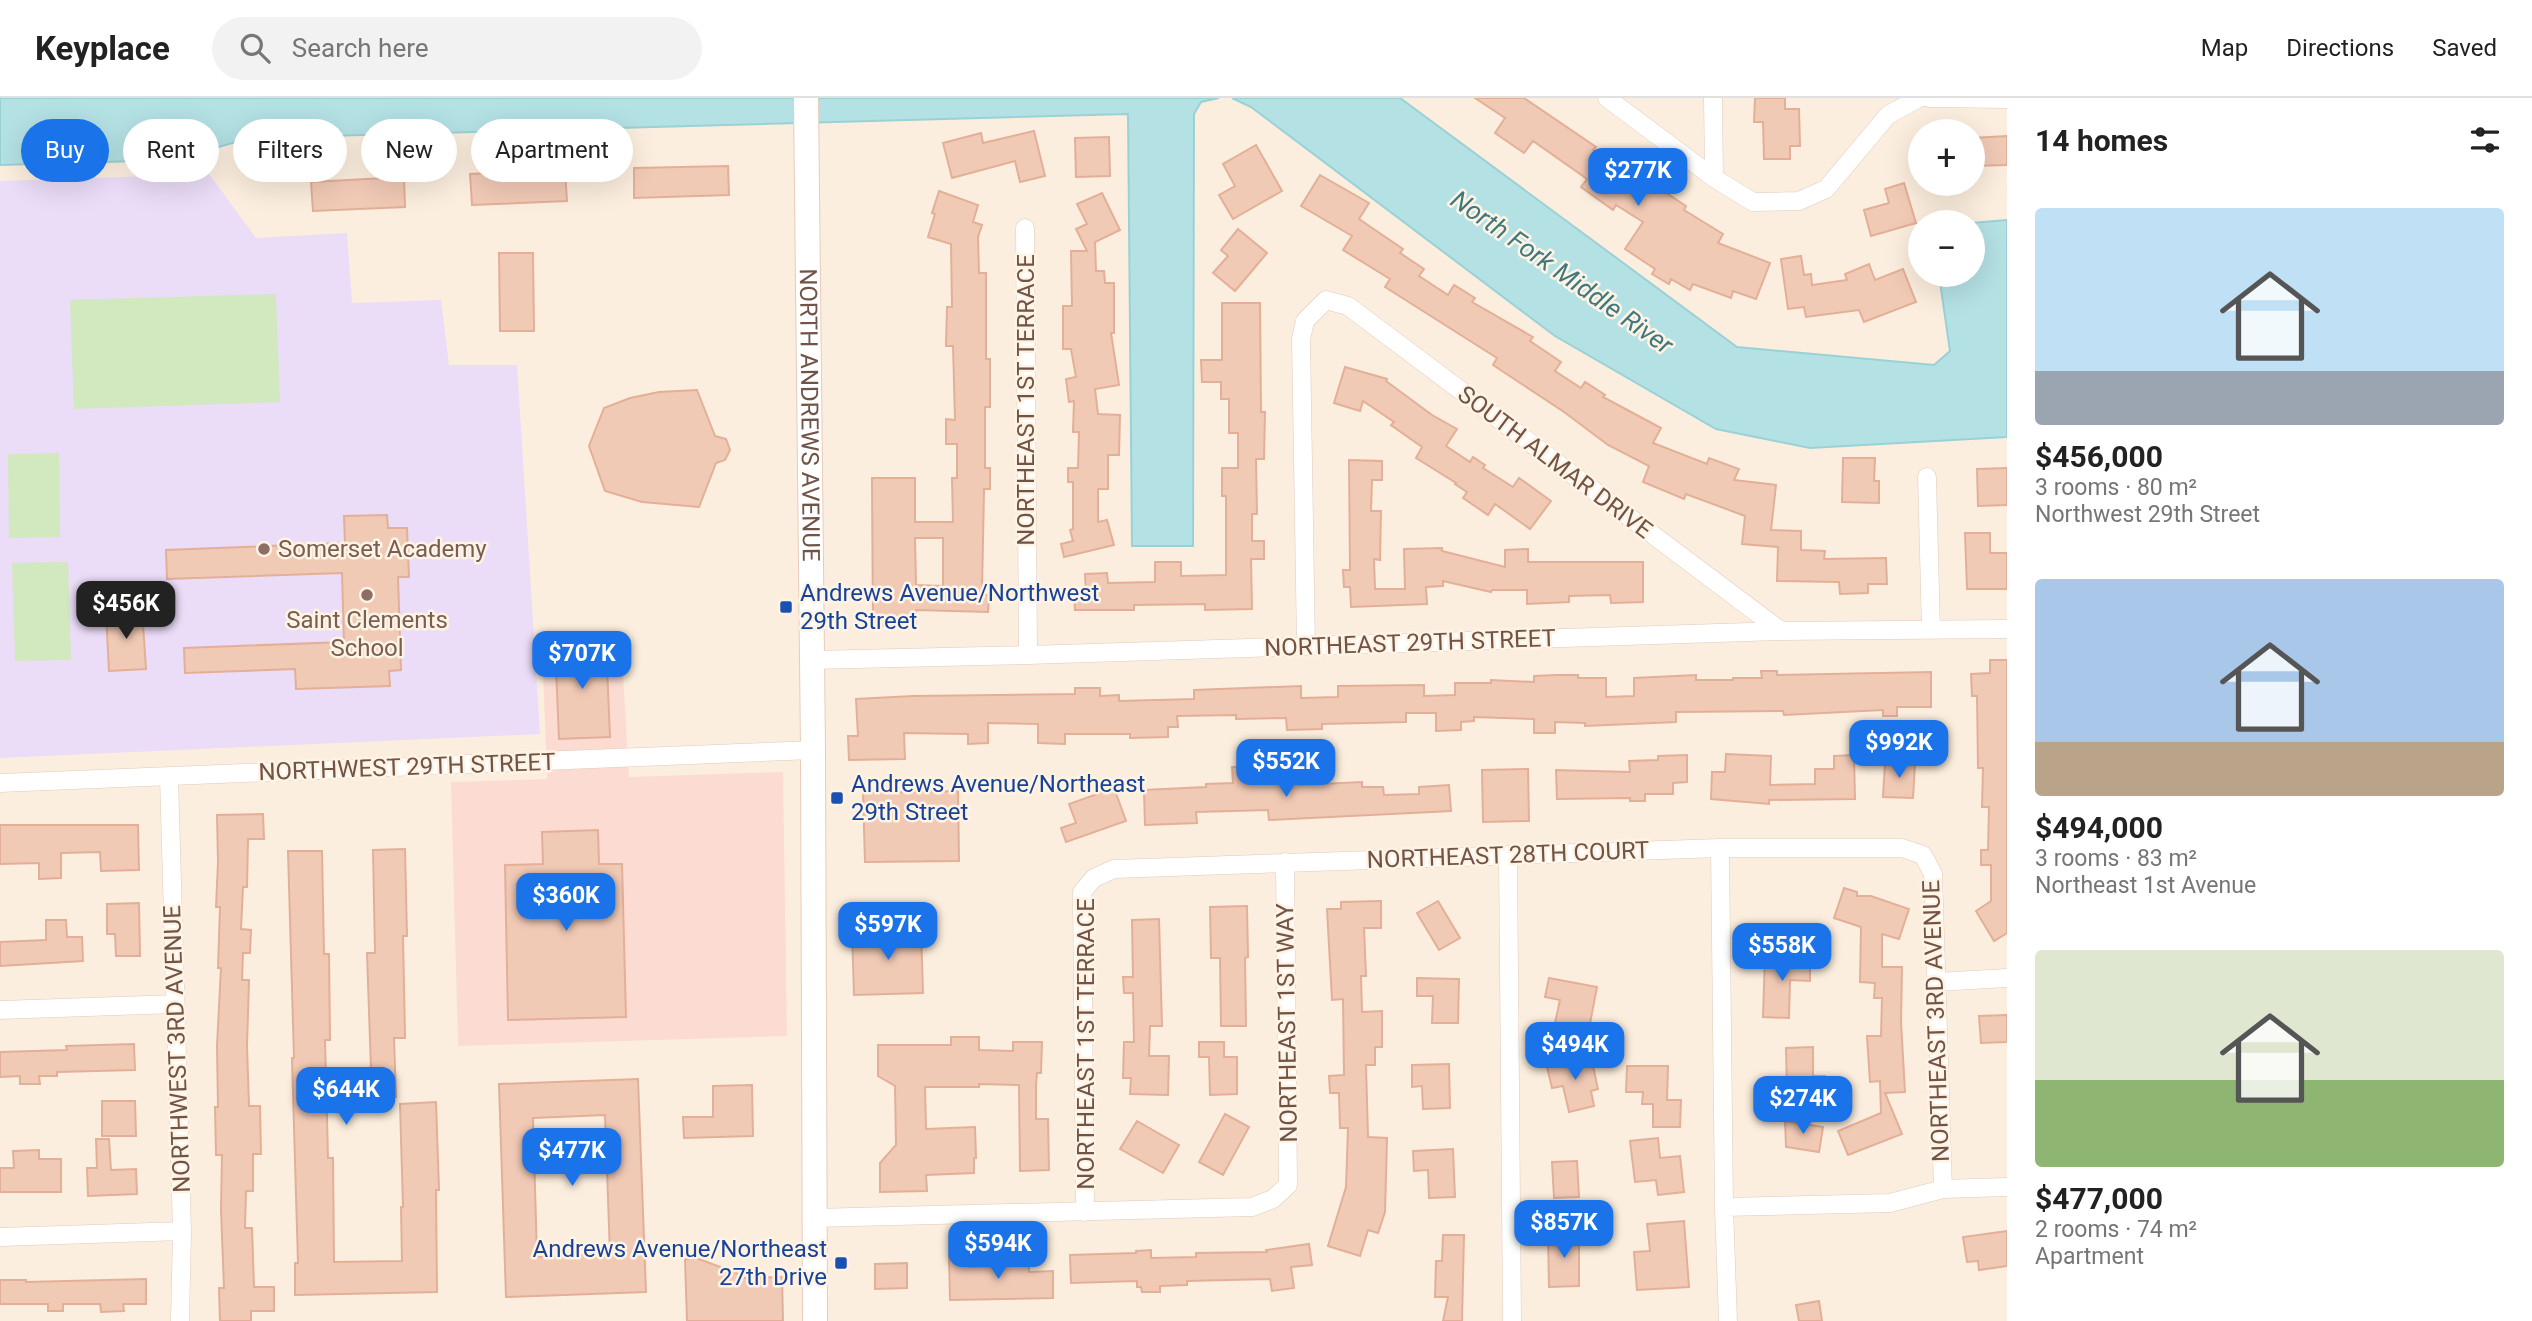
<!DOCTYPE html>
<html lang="en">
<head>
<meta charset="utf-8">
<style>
	body { margin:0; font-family:Roboto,sans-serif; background:#f2f2f2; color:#222; height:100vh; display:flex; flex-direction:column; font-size:26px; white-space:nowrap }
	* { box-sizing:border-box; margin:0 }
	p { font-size:23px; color:#767676 }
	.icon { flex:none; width:38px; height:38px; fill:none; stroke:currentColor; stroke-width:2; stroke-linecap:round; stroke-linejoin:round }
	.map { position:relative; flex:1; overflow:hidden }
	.drawer { display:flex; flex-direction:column; background:#fff; width:525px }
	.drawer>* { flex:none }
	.banner { position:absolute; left:21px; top:21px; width:665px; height:63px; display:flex; gap:14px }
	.buttons { position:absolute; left:1908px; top:21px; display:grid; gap:14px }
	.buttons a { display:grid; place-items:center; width:77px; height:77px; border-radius:50%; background:#fff; box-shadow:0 7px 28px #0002; font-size:35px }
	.price { position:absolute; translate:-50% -60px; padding:0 16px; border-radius:14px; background:#1a73e8; color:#fff; font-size:23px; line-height:46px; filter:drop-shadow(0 2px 4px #0008) }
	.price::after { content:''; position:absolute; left:50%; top:42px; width:21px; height:16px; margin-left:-10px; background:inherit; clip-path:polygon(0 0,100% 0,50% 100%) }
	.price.active { background:#222; color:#fff }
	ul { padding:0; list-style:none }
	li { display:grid; align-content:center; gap:14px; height:371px; padding:0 28px }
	li span { display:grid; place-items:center; height:217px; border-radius:7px; color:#555 }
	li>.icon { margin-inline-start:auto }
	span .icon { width:126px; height:126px; fill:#fffc; stroke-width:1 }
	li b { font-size:30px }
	h2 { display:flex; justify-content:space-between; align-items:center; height:84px; padding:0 28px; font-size:30px }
	.tag { padding:0 24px; border-radius:32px; background:#fff; box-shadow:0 7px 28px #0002; font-size:24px; line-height:63px }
	.tag.active { background:#1a73e8; color:#fff }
	header { display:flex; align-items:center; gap:42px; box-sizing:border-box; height:98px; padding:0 35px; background:#fff; border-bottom:2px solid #e0e0e0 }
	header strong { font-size:33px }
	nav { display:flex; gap:38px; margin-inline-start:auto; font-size:24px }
	.search { width:490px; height:63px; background:#f2f2f2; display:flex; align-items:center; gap:18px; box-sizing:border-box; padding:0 24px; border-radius:38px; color:#767676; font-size:26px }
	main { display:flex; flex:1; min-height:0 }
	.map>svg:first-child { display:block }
	.commercial { fill:#fcdcd2 }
	.education { fill:#ebdcf7 }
	.green { fill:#d2e8be }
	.water { fill:#b4e1e4; stroke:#9ad1d6; stroke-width:2 }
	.building { fill:#f1cab6; stroke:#e3af97; stroke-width:2; fill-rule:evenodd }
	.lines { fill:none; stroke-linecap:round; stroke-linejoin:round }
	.minor-casing { stroke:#dfcabb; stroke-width:19 }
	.secondary-casing { stroke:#e6ccbb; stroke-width:26 }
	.minor { stroke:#fff; stroke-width:18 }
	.secondary { stroke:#fff; stroke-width:24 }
	.education-dot { fill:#8d6e63; stroke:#fff3e4; stroke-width:2.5 }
	.transit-dot { fill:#1a4fb4; stroke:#fff3e4; stroke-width:2.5 }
	.labels { text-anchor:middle; stroke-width:5; stroke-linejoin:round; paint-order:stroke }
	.street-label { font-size:24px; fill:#715347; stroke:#fff3e4 }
	.education-label { font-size:24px; fill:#785e54; stroke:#fff3e4; text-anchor:start }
	.transit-label { font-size:24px; fill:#164399; stroke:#fff3e4; text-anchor:start }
	.water-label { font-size:26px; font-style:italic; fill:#3f787e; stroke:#fff3e4 }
</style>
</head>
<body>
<header>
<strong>Keyplace</strong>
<div class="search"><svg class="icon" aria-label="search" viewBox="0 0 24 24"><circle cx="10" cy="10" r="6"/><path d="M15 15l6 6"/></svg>Search here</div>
<nav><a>Map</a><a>Directions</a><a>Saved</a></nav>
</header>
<main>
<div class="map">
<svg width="2007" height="1223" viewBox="0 0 2007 1223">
	<rect width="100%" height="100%" fill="#fceede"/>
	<path class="commercial" d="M621,542L629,679L783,674L787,938L458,948L451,684L547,681L542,543Z"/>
	<path class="education" d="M209,76L256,140L347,135L352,205L441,202L449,267H517L540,636L0,660V83Z"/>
	<path class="green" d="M276,196L280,304L74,311L70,202Z
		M59,355L60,439L9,440L8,356Z
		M68,464L71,562L15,563L12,465Z"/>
	<path class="water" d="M0,0H1219L1201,4L1194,16L1193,448H1132L1128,16L250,40L173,62L0,67Z
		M1232,0H1400L1737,249L1934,267L1950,253L1939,177H1972V125L2007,122V339L1810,350L1716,331L1555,238L1251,9Z"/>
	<path class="building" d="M1475,0H1524L1596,49L1593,52L1644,89L1648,83L1686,108L1684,112L1723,136L1718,145L1770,165L1756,201L1733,193L1731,200L1693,186L1690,192L1671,181L1669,186L1652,176L1655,171L1625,151L1643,124L1616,107L1613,112L1581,89L1587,81L1533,43L1524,55L1495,35L1505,20Z
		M1755,0H1785V11H1799L1800,48H1790V61H1764L1763,24H1754Z
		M1034,33L1045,78L1020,84L1015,63L952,80L943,45L981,35L983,45Z
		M2007,38V67L1972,68V40Z
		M1109,39L1110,78L1076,79L1075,40Z
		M1256,47L1282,93L1233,121L1219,97L1235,88L1223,66Z
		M728,68L729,97L634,100V70Z
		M565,72L567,103L472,107L470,76Z
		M1320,77L1369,105L1359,121L1403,151L1400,155L1424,171L1419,178L1448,197L1454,187L1475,200L1472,204L1533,239L1530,243L1561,264L1555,273L1581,290L1585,284L1605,297L1603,299L1661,330L1653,345L1707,366L1709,360L1739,371L1734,382L1776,387L1771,432L1801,433V452L1825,453L1824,461L1886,460L1887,486H1868V495L1840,496L1839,484L1777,483L1778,449L1742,446L1745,418L1686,396L1684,401L1643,384L1649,368L1608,347L1564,314L1493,267L1497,260L1385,189L1390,181L1343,152L1352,138L1301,108Z
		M404,79L405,109L313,113L311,84Z
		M1904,85L1916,125L1871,138L1864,112L1889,105L1885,91Z
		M939,93L978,107L973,124L982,127L978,139L979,175H986V261H990V309H985V370H990V391H984L982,493L975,495V497H989L988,514L916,512V527L873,528L872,380H915V424H953L952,380H957V346H946V321L955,322L953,248H946L947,209H952L951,146L928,139L935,116L932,115ZM915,440H943V488L916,487Z
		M1102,95L1120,132L1095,144L1096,173H1104L1105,185H1114V235H1111L1119,287L1095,291L1098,316L1120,317L1119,357H1108V391H1098V424L1107,422L1114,447L1064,459L1061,446L1073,443L1070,432L1073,431V384H1068V370H1078L1079,334H1073L1074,303L1069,304L1066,281L1076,279L1071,251H1063V208H1072L1071,153H1087L1076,131L1087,126L1077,106Z
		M1238,131L1267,155L1235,193L1213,175L1228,158L1221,152Z
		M499,155H533L534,233H500Z
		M1801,158L1804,177L1811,176L1812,187L1847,182L1845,176L1869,166L1875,182L1903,171L1916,204L1864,224L1859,212L1806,219L1804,209L1788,211L1781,161Z
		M1222,205H1260L1261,314H1265L1264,361H1256L1257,416H1252V443H1264V461H1251L1252,511L1205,512V506L1134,507V512H1075L1074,497H1086L1085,476L1107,475L1108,485L1155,484V464H1181V478L1226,477V398H1222V370H1238V335H1229V301H1221V284H1202L1201,262H1222Z
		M1345,269L1387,281L1386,283L1432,317L1457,331L1446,348L1470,364L1473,359L1485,367L1483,370L1513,389L1519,380L1551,403L1530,431L1495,406L1488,417L1463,400L1467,394L1455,386L1456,385L1416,360L1422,349L1391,327L1394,324L1363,303L1360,313L1334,305Z
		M697,292L715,338L726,341L730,352L725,362L716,365L699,409L642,404L605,393L589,348L604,310L630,300L659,294Z
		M1843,360H1875L1874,383H1879V405L1842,404Z
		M1349,362L1382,363V382H1372L1371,413H1381L1380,462L1374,461L1375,491H1405L1404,451L1442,450V453L1505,469V452L1528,451V464H1643V504L1611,505L1610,497L1569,498V504L1527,506V492H1492L1491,494L1443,483V488L1426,489L1427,506L1351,509L1350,489H1344L1343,472H1350Z
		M2007,370V407L1978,408L1977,371Z
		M387,417L388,430H407L409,479H398L401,572L389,573L390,588L296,591L295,571L185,575L184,550L344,544L342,475L167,481L166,452L345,445L344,418Z
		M1965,435H1990V455H2007V491H1967Z
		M142,512L146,571L109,573L106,515Z
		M606,545L610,639L559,641L555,547Z
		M1990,562H2007V835L1994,843L1976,813L1991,803V767H1981V752H1988L1989,709H1982L1983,670H1978L1977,598H1972L1971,576L1990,575Z
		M1761,573H1777V577L1931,574V609H1897V618H1883V612L1784,617L1783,613L1676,614V624L1585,628V625L1555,624V635H1534V621L1474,619V623L1461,624V632L1436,633V615H1406V624L1322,626V631L1287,632L1286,620L1236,621V617L1177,618L1178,629H1168V639L1130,640V636H1065V646L1038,645V626L988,625V645L968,646V636L904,635L905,661L849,662L848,638H858L856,601L913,598L1075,596V590H1100V598L1119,597V603L1194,601V592L1301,588V600L1338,599V588L1424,587V598L1455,597V585H1491V582L1534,584V578L1557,577H1578V580H1606V599L1634,598V580L1696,577V582H1733V580H1762Z
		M1726,656L1771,658L1770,687L1815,686V671H1834V658L1854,657L1855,701L1769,702V706L1711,701L1712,674H1725Z
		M1687,657V684L1673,685V696H1645V703H1630V700L1557,701L1556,672L1630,674L1629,663L1658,662V658Z
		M1885,664L1915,666L1913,700L1883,699Z
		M1258,668L1259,679L1299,678V687L1362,684V689H1383L1384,697L1419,696V689L1449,687L1451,713L1269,722L1268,712L1196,714L1197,725L1145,727L1144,692L1206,689V686L1233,685L1232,669Z
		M1528,671L1529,723L1483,724L1482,672Z
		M1114,690L1126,723L1066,744L1061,730L1076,725L1069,706Z
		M958,693L959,763L865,764L863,695Z
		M263,716L264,741H248L247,789H243L241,831L251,832L250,855H243L242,882H249L247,948L249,1008H260L261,1056H253V1093H246L245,1130H252L254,1189H274V1213H251V1223H220L219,1190H224L221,1112L222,1057H216L215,1009H218L217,948L221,870H218L220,809H216L218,764L217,717Z
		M0,727H138L139,772L101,773L100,754L61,755V780L39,781V765L0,766Z
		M598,732L599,766H622L626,919L508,922L505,767L543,766L542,734Z
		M405,751L407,838H403L405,940H394L396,999L372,1000L367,855H375L373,752Z
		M288,753H322L324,856H329L330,942H325L328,1060H333L334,1164L402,1163L401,1109H403L400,1006L436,1004L439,1092H436L437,1194L295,1197V1165H298L292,960H294Z
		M1844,790L1857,794V798H1871L1909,811L1899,841L1882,836V869H1902L1901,924L1905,994L1885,995L1902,1036L1848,1057L1838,1033L1881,1015L1880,983L1870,984L1867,938H1881L1882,900H1874L1875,885L1860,884L1861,829L1834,820Z
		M1381,803V830H1364L1366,878H1361L1362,914L1382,913V949H1375V967H1366L1368,1039L1387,1040L1385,1114L1378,1135L1368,1132L1360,1158L1328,1148L1346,1089L1348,1030H1340L1339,995H1330L1329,978L1344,977L1343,901L1332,902L1327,811H1341V804Z
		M1438,803L1460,840L1439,852L1417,815Z
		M139,805L140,858H116L115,836H107V806Z
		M1247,808L1248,859L1245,860L1246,928H1221L1220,860H1211L1210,809Z
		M1159,821L1162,928H1150L1149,958H1169L1168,997L1130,996L1131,980H1123L1124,944H1134L1133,895H1124L1123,879H1133L1132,822Z
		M46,822H66L67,839H82L83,863L0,868V844L46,842Z
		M921,832L923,895L854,897L852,834Z
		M1765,857L1810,859V883L1790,882L1789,920L1763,919Z
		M1417,880L1459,881L1458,925H1432L1433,898H1417Z
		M1549,880L1597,889L1587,941L1553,934L1560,902L1545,899Z
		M2007,917V944L1981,945L1979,918Z
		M951,939H979V952L1013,953V944H1042L1041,975H1037L1036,987V1021H1048L1049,1072L1020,1073L1019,987L979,986V989H925L926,1031L975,1029L976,1060H974V1075L926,1077L927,1093L880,1094V1065L896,1047L895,988L878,978V947H951Z
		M1199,944H1224V959H1237V996L1210,997L1209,959H1199Z
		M134,946L135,972L57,974V978H39L40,986H20V978L0,979V954L67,952L66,948Z
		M1813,949V978H1825V998L1808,999V993H1787L1786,950Z
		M1591,959L1598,991L1591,993L1594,1008L1569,1014L1563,988L1552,990L1547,969Z
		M1449,966L1450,1010L1423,1011L1422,988L1412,989V967Z
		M1627,968H1668L1667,1002H1681L1680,1029H1653V1006H1642L1643,994H1626Z
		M638,981L646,1194L506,1199L499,986ZM605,1017L610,1156L537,1159L533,1020Z
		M752,987L753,1038L684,1040L683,1019H713V988Z
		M102,1003H135L136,1038H102Z
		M1225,1016L1249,1029L1223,1077L1199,1064Z
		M1137,1023L1179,1047L1163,1075L1120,1051Z
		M1785,1023L1823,1029L1819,1054L1786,1049Z
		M1658,1040L1660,1060L1680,1058L1684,1094L1658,1097L1656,1082L1635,1084L1630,1043Z
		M96,1041H109L111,1072L136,1071L137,1096L88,1098L87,1070H97Z
		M1453,1051L1455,1099L1429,1100L1428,1072L1414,1073L1413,1053Z
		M39,1052V1061H61V1094H0V1070H14L13,1053Z
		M1577,1063L1579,1099L1554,1100L1552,1064Z
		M1684,1123L1689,1189L1637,1192L1634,1154L1650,1153L1647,1126Z
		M2007,1133V1168L1979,1172L1978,1163L1967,1164L1963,1139Z
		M1548,1136H1579V1188L1549,1189Z
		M1443,1137H1464L1462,1223H1443L1448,1199H1435L1436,1163H1442Z
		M1309,1146L1312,1167L1291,1169L1294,1190L1272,1193L1270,1181L1187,1183V1187L1160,1188V1194H1142L1141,1189H1137V1183L1071,1185L1070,1157L1136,1155V1153L1151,1152V1160L1196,1159V1155L1267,1154L1266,1152Z
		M1011,1156H1029V1174L1053,1173V1200L950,1202L949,1158L969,1157V1169L1011,1168Z
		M685,1161H699L739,1176V1180L782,1179L783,1223H687Z
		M907,1165V1190L875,1191V1166Z
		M146,1181V1206H123L124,1213L101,1214L100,1206H63V1213H48V1206H0V1182H26V1184Z
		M1819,1203L1822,1223H1799L1796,1207Z"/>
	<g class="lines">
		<g class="minor-casing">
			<path id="minor" d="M1607,0L1714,80L1753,104L1799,103L1826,91L1888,17L1919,0
				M1713,0L1714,80
				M1929,0L2007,1
				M1025,130L1028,557
				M1927,379L1931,532
				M1306,548L1301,241L1305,223L1326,202L1348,208L1781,533
				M812,562L1028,557L1781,533L2007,531
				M169,680L182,1133L180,1223
				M0,685L813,652
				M1720,750L1724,1109L1728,1223
				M1508,757L1512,1223
				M1937,884L2007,880
				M0,912L176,906
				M1724,1109L1890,1105L1943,1091L2007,1089
				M1085,1114L1082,794L1094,780L1114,771L1720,750H1902L1923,757L1933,776L1943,1091
				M814,1120L1252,1109L1273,1101L1288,1087L1285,764
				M0,1139L182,1133"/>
		</g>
		<g class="secondary-casing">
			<g id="secondary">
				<path id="s1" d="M806,0L813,652L815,1223"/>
			</g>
		</g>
		<use href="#minor" class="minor"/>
		<use href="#secondary" class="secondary"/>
	</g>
	<g class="education-dot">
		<circle cx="264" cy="451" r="7"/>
		<circle cx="367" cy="497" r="7"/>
	</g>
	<g class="transit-dot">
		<rect x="779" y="502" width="14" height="14" rx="3.5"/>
		<rect x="830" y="693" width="14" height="14" rx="3.5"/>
		<rect x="834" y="1158" width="14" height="14" rx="3.5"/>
	</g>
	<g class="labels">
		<g class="street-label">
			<text transform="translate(1026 302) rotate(-90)" y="8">NORTHEAST 1ST TERRACE</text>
			<text dy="8" stroke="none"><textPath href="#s1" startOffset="317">NORTH ANDREWS AVENUE</textPath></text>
			<text transform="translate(1555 364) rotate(37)" y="8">SOUTH ALMAR DRIVE</text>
			<text transform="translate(1410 545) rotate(-2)" y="8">NORTHEAST 29TH STREET</text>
			<text transform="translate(407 669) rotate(-2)" y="8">NORTHWEST 29TH STREET</text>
			<text transform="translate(1508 757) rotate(-2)" y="8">NORTHEAST 28TH COURT</text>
			<text transform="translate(1936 923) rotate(-92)" y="8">NORTHEAST 3RD AVENUE</text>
			<text transform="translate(1287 925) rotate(-91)" y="8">NORTHEAST 1ST WAY</text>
			<text transform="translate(1086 946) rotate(-90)" y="8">NORTHEAST 1ST TERRACE</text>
			<text transform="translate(177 951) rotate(-92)" y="8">NORTHWEST 3RD AVENUE</text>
		</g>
		<g class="education-label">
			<text x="278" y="459">Somerset Academy</text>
			<text x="367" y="530" text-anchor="middle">Saint Clements<tspan x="367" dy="28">School</tspan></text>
		</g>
		<g class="transit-label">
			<text x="800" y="503">Andrews Avenue/Northwest<tspan x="800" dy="28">29th Street</tspan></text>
			<text x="851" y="694">Andrews Avenue/Northeast<tspan x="851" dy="28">29th Street</tspan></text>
			<text x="827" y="1159" text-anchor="end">Andrews Avenue/Northeast<tspan x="827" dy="28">27th Drive</tspan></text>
		</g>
		<g class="water-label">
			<text transform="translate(1562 174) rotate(35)" y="9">North Fork Middle River</text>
		</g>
	</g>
</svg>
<div class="buttons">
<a>+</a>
<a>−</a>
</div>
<b class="price" style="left:1638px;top:110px">$277K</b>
<b class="price active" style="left:126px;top:543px">$456K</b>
<b class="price" style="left:582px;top:593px">$707K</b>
<b class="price" style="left:1899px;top:682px">$992K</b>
<b class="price" style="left:1286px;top:701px">$552K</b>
<b class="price" style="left:566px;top:835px">$360K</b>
<b class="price" style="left:888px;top:864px">$597K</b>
<b class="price" style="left:1782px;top:885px">$558K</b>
<b class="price" style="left:1575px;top:984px">$494K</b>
<b class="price" style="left:346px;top:1029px">$644K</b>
<b class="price" style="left:1803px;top:1038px">$274K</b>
<b class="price" style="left:572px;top:1090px">$477K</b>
<b class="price" style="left:1564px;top:1162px">$857K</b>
<b class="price" style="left:998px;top:1183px">$594K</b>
<div class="banner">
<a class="tag active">Buy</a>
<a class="tag">Rent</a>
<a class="tag">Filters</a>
<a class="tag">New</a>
<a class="tag">Apartment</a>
</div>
</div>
<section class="drawer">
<h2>14 homes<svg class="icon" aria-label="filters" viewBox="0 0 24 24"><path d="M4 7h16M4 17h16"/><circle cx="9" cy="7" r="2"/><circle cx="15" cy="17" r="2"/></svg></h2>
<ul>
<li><span style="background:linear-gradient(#bfe0f5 75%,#9aa5b1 0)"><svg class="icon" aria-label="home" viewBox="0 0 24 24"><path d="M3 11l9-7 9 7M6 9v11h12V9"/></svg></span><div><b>$456,000</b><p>3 rooms · 80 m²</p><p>Northwest 29th Street</p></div></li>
<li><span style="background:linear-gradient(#a9c7e8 75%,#b9a48a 0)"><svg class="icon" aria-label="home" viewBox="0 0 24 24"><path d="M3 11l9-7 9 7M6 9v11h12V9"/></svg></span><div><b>$494,000</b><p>3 rooms · 83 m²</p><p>Northeast 1st Avenue</p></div></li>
<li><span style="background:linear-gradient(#dfe7d0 60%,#8fb573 0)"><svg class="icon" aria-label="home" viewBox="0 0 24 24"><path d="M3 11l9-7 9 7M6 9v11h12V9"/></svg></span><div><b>$477,000</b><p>2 rooms · 74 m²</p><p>Apartment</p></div></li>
</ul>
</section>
</main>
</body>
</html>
